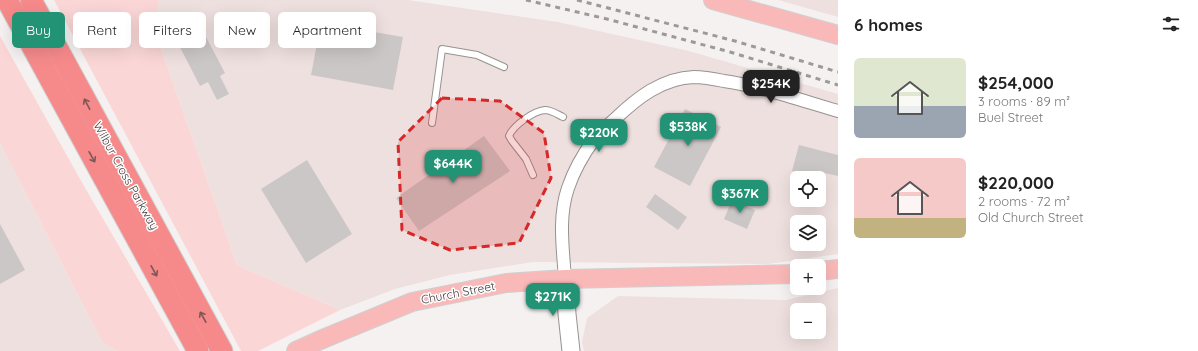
<!DOCTYPE html>
<html lang="en">
<head>
<meta charset="utf-8">
<style>
	body { margin:0; font-family:Quicksand,sans-serif; background:#f6f6f6; color:#222; height:100vh; display:flex; flex-direction:column; font-size:15px; white-space:nowrap }
	* { box-sizing:border-box; margin:0 }
	p { font-size:13px; color:#767676 }
	.icon { flex:none; width:22px; height:22px; fill:none; stroke:currentColor; stroke-width:2; stroke-linecap:round; stroke-linejoin:round }
	.map { position:relative; flex:1; overflow:hidden }
	.side { display:flex; flex-direction:column; background:#fff; width:360px }
	.side>* { flex:none }
	.top-card { position:absolute; left:12px; top:12px; width:380px; height:36px; display:flex; gap:8px }
	.controls { position:absolute; left:790px; top:171px; display:grid; gap:8px }
	.controls a { display:grid; place-items:center; width:36px; height:36px; border-radius:6px; background:#fff; box-shadow:0 4px 16px #0002; font-size:20px }
	.price { position:absolute; translate:-50% -34px; padding:0 9px; border-radius:8px; background:#239375; color:#fff; font-size:13px; line-height:26px; filter:drop-shadow(0 1px 2px #0008) }
	.price::after { content:''; position:absolute; left:50%; top:24px; width:12px; height:9px; margin-left:-6px; background:inherit; clip-path:polygon(0 0,100% 0,50% 100%) }
	.price.current { background:#222; color:#fff }
	ul { padding:0; list-style:none }
	li { display:flex; align-items:center; gap:12px; height:100px; padding:0 16px }
	li span { display:grid; place-items:center; flex:none; width:112px; height:80px; border-radius:6px; color:#555 }
	li>.icon { margin-inline-start:auto }
	span .icon { width:48px; height:48px; fill:#fffc; stroke-width:1 }
	li b { font-size:17px }
	h2 { display:flex; justify-content:space-between; align-items:center; height:48px; padding:0 16px; font-size:17px }
	.chip { padding:0 14px; border-radius:6px; background:#fff; box-shadow:0 4px 16px #0002; font-size:14px; line-height:36px }
	.chip.current { background:#239375; color:#fff }
	main { display:flex; flex:1; min-height:0 }
	.map>svg:first-child { display:block }
	.built { fill:#eee0df; fill-rule:evenodd }
	.green { fill:#fad7d6 }
	.building { fill:#ccc7c7 }
	.lines { fill:none; stroke-linecap:round; stroke-linejoin:round }
	.lane-casing { stroke:#969291; stroke-width:8 }
	.street-casing { stroke:#969291; stroke-width:14 }
	.secondary-casing { stroke:#969291; stroke-width:19 }
	.primary-casing { stroke:#d0d0d0; stroke-width:20 }
	.highway-casing { stroke:#d0d0d0; stroke-width:23 }
	.lane { stroke:#fff; stroke-width:6 }
	.street { stroke:#fff; stroke-width:12 }
	.secondary { stroke:#fff; stroke-width:17 }
	.primary { stroke:#fab9b9; stroke-width:18 }
	.highway { stroke:#f68a8b; stroke-width:21 }
	.rail { stroke:#9d9999; stroke-width:3; stroke-dasharray:5 5; stroke-linecap:butt }
	.oneway { stroke:#7e5757 }
	.marked { fill:#d62828; fill-opacity:0.2; stroke:#d62828; stroke-width:3; stroke-dasharray:8 5; stroke-linejoin:round }
	.labels { text-anchor:middle; stroke-width:3; stroke-linejoin:round; paint-order:stroke }
	.street-label { font-size:12px; fill:#3d3b3b; stroke:#fff }
</style>
</head>
<body>
<main>
<div class="map">
<svg width="838" height="351" viewBox="0 0 838 351">
	<rect width="100%" height="100%" fill="#f6f1f1"/>
	<path class="built" d="M159,0H408L558,22L689,51L838,94V254L768,264L533,262L450,275L395,289L340,310L237,265L154,29ZM797,178H819V200H797ZM797,222H819V244H797Z
		M778,0H838V17Z
		M0,143L102,342L117,351H0Z
		M838,288V351H584L582,342L587,318L618,296L786,300ZM797,310H819V332H797Z"/>
	<path class="green" d="M54,0H159L154,29L237,265L340,310L258,351H241Z
		M0,36L84,186L180,351H117L102,342L0,143Z"/>
	<path class="building" d="M195,16L225,73L220,76L229,94L217,100L208,82L200,86L170,28Z
		M321,23L403,37L393,90L311,75Z
		M685,109L721,127L690,186L654,167Z
		M484,136L510,171L419,231L396,198Z
		M799,145L838,155V176L824,173L822,178H806L807,175L792,171Z
		M307,160L352,234L306,263L261,189Z
		M655,194L687,217L678,230L646,207Z
		M732,200L755,210L747,229L724,219Z
		M0,224L25,270L0,284Z"/>
	<g class="lines">
		<g class="lane-casing">
			<path id="lane" d="M432,123L442,49L477,55L504,67
				M533,175L526,159L512,141L509,136C513,126 533,111 545,110C551,110 557,114 563,117"/>
		</g>
		<g class="street-casing">
			<path id="street" d="M565,279C563,249 558,217 568,188C574,170 584,153 595,138C601,131 608,125 615,119C637,98 662,78 694,77C704,77 714,79 724,81C763,87 800,100 838,111"/>
		</g>
		<g class="secondary-casing">
			<path id="secondary" d="M565,279L567,314L571,351"/>
		</g>
		<g class="primary-casing">
			<path id="primary" d="M713,0L838,35
				M819,271L838,269
				M296,351L325,338L412,302L506,283L565,279L797,274"/>
		</g>
		<g class="highway-casing">
			<path id="highway" d="M7,0L198,351
				M31,0L222,351"/>
		</g>
		<use href="#lane" class="lane"/>
		<use href="#street" class="street"/>
		<use href="#secondary" class="secondary"/>
		<use href="#primary" class="primary"/>
		<use href="#highway" class="highway"/>
		<path class="rail" d="M526,0L607,19L730,52L838,85
			M577,0L735,41L838,72"/>
	</g>
	<defs><path id="oneway-shaft" d="M-6 0H5M1.5-3L5.5 0L1.5 3" fill="none" stroke-width="1.6" stroke-linecap="round" stroke-linejoin="round"/></defs>
	<g class="oneway">
		<use href="#oneway-shaft" transform="translate(87 104) rotate(-118)"/>
		<use href="#oneway-shaft" transform="translate(92 157) rotate(61)"/>
		<use href="#oneway-shaft" transform="translate(154 271) rotate(61)"/>
		<use href="#oneway-shaft" transform="translate(203 317) rotate(-119)"/>
	</g>
	<path class="marked" d="M442,98L500,101L544,133L551,178L519,243L450,250L402,230L398,142Z"/>
	<g class="labels">
		<g class="street-label">
			<text transform="translate(126 176) rotate(61)" y="4">Wilbur Cross Parkway</text>
			<text transform="translate(458 293) rotate(-11)" y="4">Church Street</text>
		</g>
	</g>
</svg>
<div class="controls">
<a><svg class="icon" aria-label="locate" viewBox="0 0 24 24"><circle cx="12" cy="12" r="6"/><path d="M12 2v4M12 18v4M2 12h4M18 12h4"/></svg></a>
<a><svg class="icon" aria-label="layers" viewBox="0 0 24 24"><path d="M12 4l9 5-9 5-9-5zM3 14l9 5 9-5"/></svg></a>
<a>+</a>
<a>−</a>
</div>
<b class="price current" style="left:771px;top:104px">$254K</b>
<b class="price" style="left:688px;top:147px">$538K</b>
<b class="price" style="left:599px;top:153px">$220K</b>
<b class="price" style="left:453px;top:184px">$644K</b>
<b class="price" style="left:740px;top:214px">$367K</b>
<b class="price" style="left:553px;top:317px">$271K</b>
<div class="top-card">
<a class="chip current">Buy</a>
<a class="chip">Rent</a>
<a class="chip">Filters</a>
<a class="chip">New</a>
<a class="chip">Apartment</a>
</div>
</div>
<section class="side">
<h2>6 homes<svg class="icon" aria-label="filters" viewBox="0 0 24 24"><path d="M4 7h16M4 17h16"/><circle cx="9" cy="7" r="2"/><circle cx="15" cy="17" r="2"/></svg></h2>
<ul>
<li><span style="background:linear-gradient(#dfe7d0 60%,#9aa5b1 0)"><svg class="icon" aria-label="home" viewBox="0 0 24 24"><path d="M3 11l9-7 9 7M6 9v11h12V9"/></svg></span><div><b>$254,000</b><p>3 rooms · 89 m²</p><p>Buel Street</p></div></li>
<li><span style="background:linear-gradient(#f6c9c9 75%,#c2b280 0)"><svg class="icon" aria-label="home" viewBox="0 0 24 24"><path d="M3 11l9-7 9 7M6 9v11h12V9"/></svg></span><div><b>$220,000</b><p>2 rooms · 72 m²</p><p>Old Church Street</p></div></li>
</ul>
</section>
</main>
</body>
</html>
